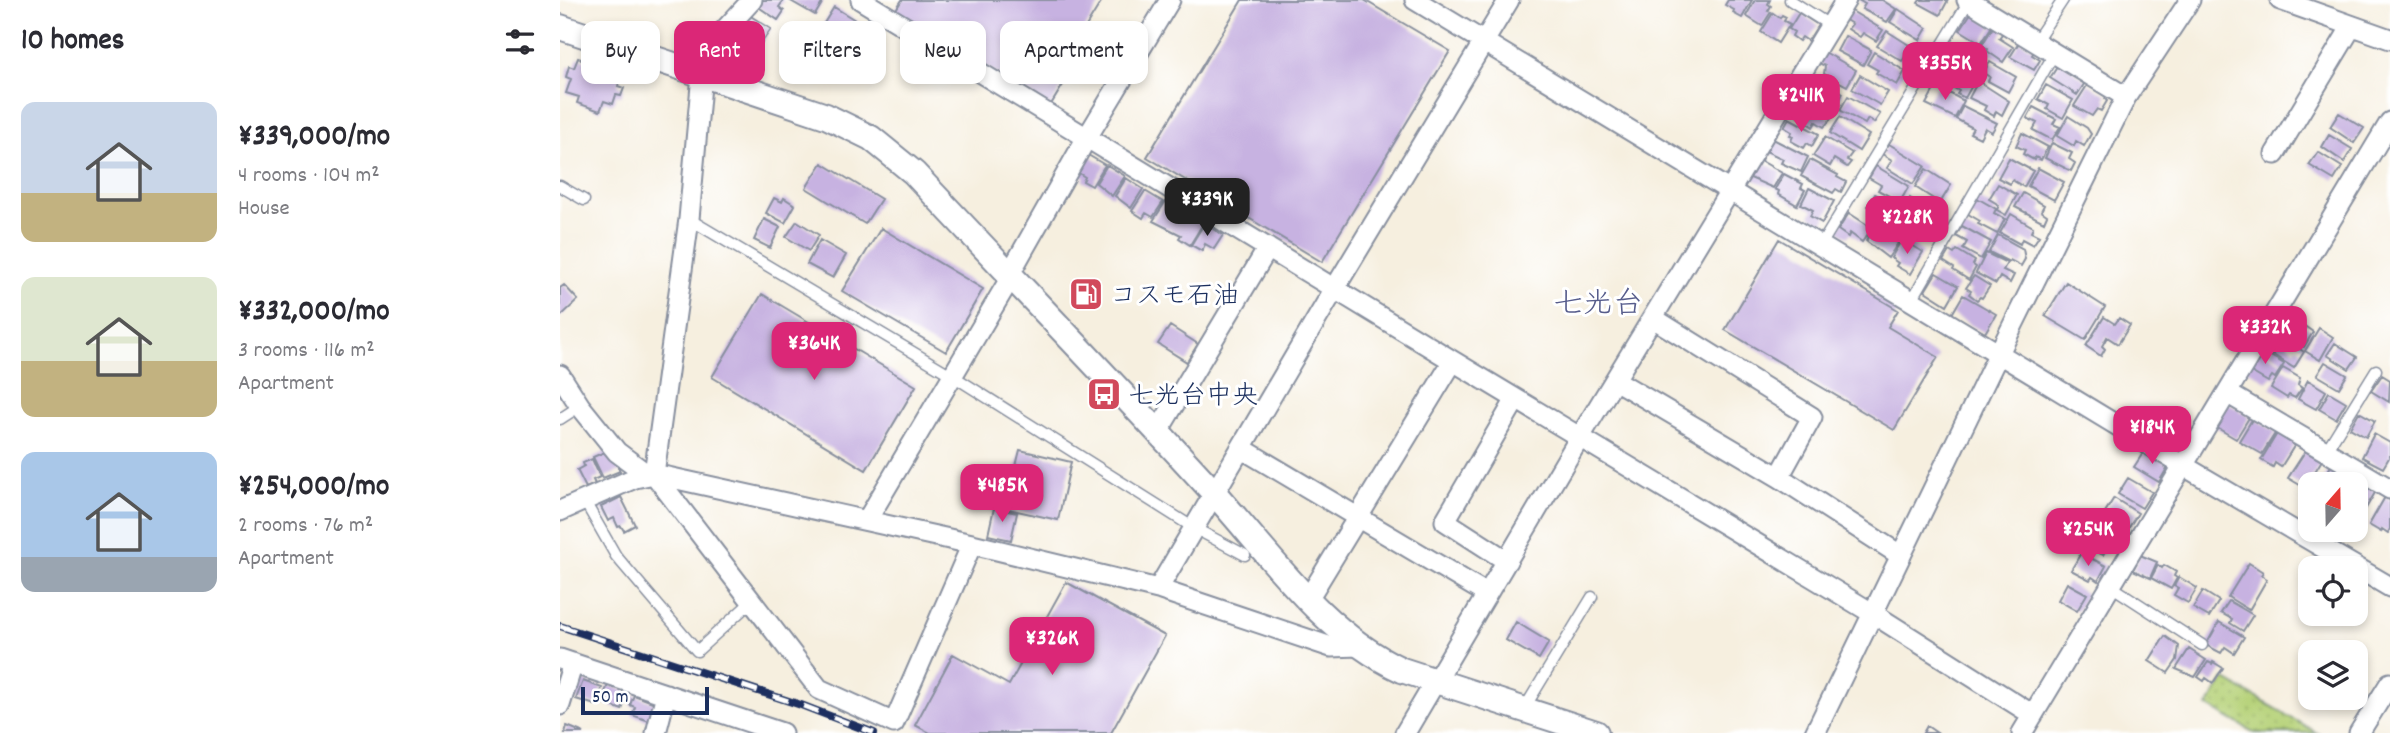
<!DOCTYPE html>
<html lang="en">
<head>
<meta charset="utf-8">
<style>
	body { margin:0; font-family:Dekko,"Klee One",sans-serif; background:#f7f7f7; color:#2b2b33; height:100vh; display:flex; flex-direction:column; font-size:26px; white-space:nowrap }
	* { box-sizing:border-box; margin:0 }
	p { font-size:23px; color:#7c7c81 }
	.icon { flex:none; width:38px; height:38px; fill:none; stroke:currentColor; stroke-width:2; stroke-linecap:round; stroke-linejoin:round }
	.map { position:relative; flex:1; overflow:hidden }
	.drawer { display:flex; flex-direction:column; background:#fff; width:560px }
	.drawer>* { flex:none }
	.top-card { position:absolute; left:21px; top:21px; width:665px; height:63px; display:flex; gap:14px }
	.needle { width:46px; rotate:20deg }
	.controls { position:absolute; left:1738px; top:472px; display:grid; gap:14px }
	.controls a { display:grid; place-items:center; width:70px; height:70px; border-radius:14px; background:#fff; box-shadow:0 4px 10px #0003; font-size:35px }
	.scale { position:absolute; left:21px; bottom:18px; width:128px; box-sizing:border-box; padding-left:7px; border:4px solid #1b2f5e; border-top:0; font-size:19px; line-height:24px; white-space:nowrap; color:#1b2f5e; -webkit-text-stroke:5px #fff; paint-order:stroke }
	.price { position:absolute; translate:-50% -60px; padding:0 16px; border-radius:14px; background:#db2777; color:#fff; font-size:23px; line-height:46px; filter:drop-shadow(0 2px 4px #0008) }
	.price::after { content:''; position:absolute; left:50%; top:42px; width:21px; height:16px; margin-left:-10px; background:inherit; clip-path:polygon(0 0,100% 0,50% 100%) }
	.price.selected { background:#222; color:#fff }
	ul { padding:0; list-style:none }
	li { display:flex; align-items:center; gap:21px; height:175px; padding:0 21px }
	li span { display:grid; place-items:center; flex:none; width:196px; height:140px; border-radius:14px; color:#555 }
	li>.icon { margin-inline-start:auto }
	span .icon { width:84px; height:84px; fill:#fffc; stroke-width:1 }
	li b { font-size:30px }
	h2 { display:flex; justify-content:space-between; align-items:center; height:84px; padding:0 21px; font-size:30px }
	.tag { padding:0 24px; border-radius:14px; background:#fff; box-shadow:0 4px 10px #0003; font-size:24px; line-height:63px }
	.tag.selected { background:#db2777; color:#fff }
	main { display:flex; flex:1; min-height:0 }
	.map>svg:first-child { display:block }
	.green { fill:url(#green-dots); stroke:#68806b; stroke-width:2 }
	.building { fill:#c7b2e1 }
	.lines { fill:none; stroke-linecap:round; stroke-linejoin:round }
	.service-casing { stroke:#888f9e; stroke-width:13 }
	.minor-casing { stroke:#888f9e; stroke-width:23 }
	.tertiary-casing { stroke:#888f9e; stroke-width:28 }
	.service { stroke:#fff; stroke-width:10 }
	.minor { stroke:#fff; stroke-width:19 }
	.tertiary { stroke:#fff; stroke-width:24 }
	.rail-casing { stroke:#1b2f5e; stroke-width:8 }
	.rail { stroke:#fff; stroke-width:5; stroke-dasharray:16; stroke-linecap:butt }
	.labels { text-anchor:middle; stroke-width:6; stroke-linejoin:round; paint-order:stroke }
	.poi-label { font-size:26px; fill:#1b2f5e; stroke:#fff; text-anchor:start }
	.quarter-label { font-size:30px; fill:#575d8c; stroke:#fff }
</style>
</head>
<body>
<main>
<section class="drawer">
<h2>10 homes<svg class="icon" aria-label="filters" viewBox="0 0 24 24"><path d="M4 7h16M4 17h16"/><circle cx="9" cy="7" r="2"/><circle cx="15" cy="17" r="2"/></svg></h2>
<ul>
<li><span style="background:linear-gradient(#c9d6e8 65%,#c2b280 0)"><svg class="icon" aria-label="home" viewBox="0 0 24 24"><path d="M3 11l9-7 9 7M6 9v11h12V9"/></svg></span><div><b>¥339,000/mo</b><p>4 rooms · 104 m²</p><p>House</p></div></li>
<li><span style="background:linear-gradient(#dfe7d0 60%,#c2b280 0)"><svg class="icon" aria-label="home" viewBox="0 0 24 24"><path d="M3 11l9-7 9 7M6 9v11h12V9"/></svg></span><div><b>¥332,000/mo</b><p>3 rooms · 116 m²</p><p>Apartment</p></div></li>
<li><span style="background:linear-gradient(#a9c7e8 75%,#9aa5b1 0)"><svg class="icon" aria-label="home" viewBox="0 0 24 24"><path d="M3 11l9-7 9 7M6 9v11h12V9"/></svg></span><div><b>¥254,000/mo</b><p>2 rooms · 76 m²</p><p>Apartment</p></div></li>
</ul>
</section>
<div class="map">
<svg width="1830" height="733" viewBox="0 0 1830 733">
	<defs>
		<pattern id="green-dots" width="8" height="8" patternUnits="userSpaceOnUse" patternTransform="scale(1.75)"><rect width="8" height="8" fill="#b6d278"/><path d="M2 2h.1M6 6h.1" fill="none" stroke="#9cb56a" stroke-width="1.8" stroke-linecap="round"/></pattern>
	</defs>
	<rect width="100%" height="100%" fill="#fff"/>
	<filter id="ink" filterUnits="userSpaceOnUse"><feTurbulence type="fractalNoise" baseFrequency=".0143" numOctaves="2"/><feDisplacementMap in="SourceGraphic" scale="14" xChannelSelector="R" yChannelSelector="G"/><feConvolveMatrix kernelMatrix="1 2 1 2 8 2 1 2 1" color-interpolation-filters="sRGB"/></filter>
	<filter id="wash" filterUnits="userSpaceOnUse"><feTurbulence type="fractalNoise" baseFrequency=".00686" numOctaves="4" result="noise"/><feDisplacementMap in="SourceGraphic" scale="28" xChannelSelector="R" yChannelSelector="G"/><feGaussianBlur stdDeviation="1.57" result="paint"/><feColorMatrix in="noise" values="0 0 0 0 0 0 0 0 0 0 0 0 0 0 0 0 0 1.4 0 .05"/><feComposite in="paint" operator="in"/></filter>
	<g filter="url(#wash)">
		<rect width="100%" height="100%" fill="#f6efdf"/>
		<path class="green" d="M1664,679L1757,733H1695L1648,706Z"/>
		<g id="blocks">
			<path class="building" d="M201,0H224L219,7L224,11L218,20L197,6Z
				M229,0H264L255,15Z
				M342,0H537L541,2L514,46L523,52L490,106L335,11Z
				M682,0H804L890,51L762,262L587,157Z
				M1168,0H1192L1182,18L1173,13L1174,10L1165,5Z
				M1195,0H1210L1208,4L1211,6L1208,11L1211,12L1202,26L1186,16Z
				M1298,0H1322L1336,9L1327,22L1302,9L1305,4Z
				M1360,0H1388L1380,15L1358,3Z
				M274,7L313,31L300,52L261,28Z
				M1338,9L1367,28L1360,40L1330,22Z
				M1290,10L1323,30L1316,41L1303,33L1300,37L1288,29L1292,24L1284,19Z
				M1213,13L1220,18L1222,15L1226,17L1224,21L1230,24L1218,43L1201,32Z
				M1239,13L1258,25L1248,41L1242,37L1239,41L1232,36L1234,32L1229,29Z
				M1411,13L1432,26L1421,43L1400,30Z
				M189,15L211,29L200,45L178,31Z
				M1435,24L1445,30L1439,38L1453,47L1443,62L1427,51L1428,49L1422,45Z
				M1327,31L1360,52L1354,63L1345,57L1342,61L1317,46Z
				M1285,36L1311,50L1303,65L1277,51Z
				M169,39L194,53L185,68L160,55Z
				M1460,41L1475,50L1472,55L1480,60L1474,70L1450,57Z
				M1402,44L1418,53L1416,57L1426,63L1419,76L1393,61Z
				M1263,51L1296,70L1287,86L1264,74L1265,66L1257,62Z
				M1314,52L1345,71L1337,85L1316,73L1318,70L1307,64Z
				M18,58L62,73L58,86L64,88L61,96L56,95L53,104L44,101L40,111L17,103L19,97L6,93L11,79L6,77L9,66L14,68Z
				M1501,61L1526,81L1517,95L1490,78Z
				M1430,62L1456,77L1448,92L1428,81L1430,77L1423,73Z
				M1387,67L1392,70L1394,68L1414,82L1405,98L1397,94L1399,91L1382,81L1384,78L1382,76Z
				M1254,75L1283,93L1275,107L1253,97L1255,93L1246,87Z
				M1300,75L1328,92L1320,105L1292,89Z
				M1418,81L1449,101L1442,115L1436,111L1434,116L1424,110L1426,106L1409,98Z
				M1528,84L1547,95L1545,99L1547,101L1541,111L1537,109L1532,116L1514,106Z
				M1486,85L1513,100L1503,118L1487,109L1489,105L1478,99Z
				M1376,86L1404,101L1395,118L1366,104Z
				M1288,96L1320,114L1314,123L1308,119L1305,124L1280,110Z
				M1240,97L1271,119L1264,127L1256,122L1253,127L1231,110Z
				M1403,106L1437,123L1432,132L1425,128L1420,138L1410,133L1413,128L1396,119Z
				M1473,107L1496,119L1493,124L1500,127L1492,140L1473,130L1477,123L1467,118Z
				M1779,113L1804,128L1794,143L1770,127Z
				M1508,116L1527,128L1531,134L1524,146L1516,141L1514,146L1497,136Z
				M1280,117L1309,135L1299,151L1270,133Z
				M1229,118L1259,134L1252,146L1247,143L1244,148L1231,141L1233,136L1230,135L1232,132L1224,127Z
				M1462,133L1488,147L1481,160L1475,157L1474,160L1463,154L1465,150L1456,146Z
				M1769,135L1792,149L1784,162L1762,147Z
				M1265,137L1292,153L1287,160L1291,162L1287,167L1274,159L1270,166L1253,156Z
				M1213,139L1248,157L1241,172L1221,163L1223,159L1206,151Z
				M1492,143L1512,153L1509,159L1515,163L1511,171L1485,158Z
				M1329,144L1365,166L1353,184L1327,168L1332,160L1322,154Z
				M1758,152L1782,167L1774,180L1749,165Z
				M528,155L545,165L532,186L523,181L525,177L517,172Z
				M1449,158L1473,171L1464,187L1452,180L1450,184L1438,178Z
				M1198,159L1222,173L1213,188L1188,177Z
				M1250,160L1278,175L1277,177L1286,182L1281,192L1276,189L1273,193L1241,176Z
				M262,163L321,199L305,224L246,188Z
				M547,165L565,176L552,196L536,183Z
				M1316,166L1349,186L1340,202L1318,190L1321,185L1309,178Z
				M1478,168L1504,182L1494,200L1468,186Z
				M1366,169L1391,185L1380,203L1355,187Z
				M1224,174L1243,184L1241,188L1245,190L1237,205L1218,194L1219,191L1215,189Z
				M566,178L583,189L571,208L555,196Z
				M1438,184L1457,195L1446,215L1437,210L1439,205L1429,199Z
				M1249,188L1274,201L1262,223L1250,216L1253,210L1241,204Z
				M585,191L603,202L593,217L586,213L583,218L572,211Z
				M1463,193L1484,205L1481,211L1487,215L1484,222L1455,207Z
				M1315,194L1338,206L1327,226L1310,216L1314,210L1308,206Z
				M214,198L222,202L224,198L235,205L225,223L206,213Z
				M1350,198L1379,216L1369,233L1352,223L1348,228L1337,221Z
				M1417,198L1436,209L1434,213L1445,219L1437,234L1418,224L1420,221L1408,214Z
				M606,201L644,222L630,245L619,238L621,235L593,221Z
				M1289,213L1312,228L1302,242L1290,233L1288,237L1278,230Z
				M1451,214L1473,227L1471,232L1479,236L1473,245L1462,239L1460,244L1440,233Z
				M204,219L220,227L210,248L194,240Z
				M237,221L259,235L249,251L226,237Z
				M644,224L663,235L654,249L645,244L642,251L631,245Z
				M1402,226L1431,242L1421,259L1403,249L1407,242L1396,236Z
				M321,228L423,289L386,352L282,291Z
				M1313,228L1338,243L1328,258L1306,241Z
				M1438,235L1463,249L1465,259L1461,266L1450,260L1449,262L1429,252Z
				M1219,239L1338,310L1328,327L1378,357L1334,430L1165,330Z
				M1342,239L1363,252L1350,274L1336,266L1338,263L1331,258Z
				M260,240L286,255L273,278L247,264Z
				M1397,250L1415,261L1413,265L1416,267L1409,280L1393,270L1394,268L1383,261L1389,251L1394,254Z
				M1426,253L1447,263L1443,270L1454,275L1450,283L1440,277L1436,284L1416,273Z
				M1376,273L1398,286L1387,305L1365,291Z
				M1414,276L1430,286L1422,298L1420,297L1417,300L1409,294L1411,291L1406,288Z
				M1506,282L1545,307L1525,340L1485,316Z
				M4,285L18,300L0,317V288Z
				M202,294L356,386L306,470L152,377Z
				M1403,295L1436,314L1425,333L1392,314Z
				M1729,315L1753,332L1744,347L1719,330Z
				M1544,317L1555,324L1559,318L1570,325L1558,344L1547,337L1542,346L1545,349L1541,356L1526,346Z
				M610,326L638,344L627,362L598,344Z
				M1759,328L1773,337L1760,360L1745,351Z
				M1719,337L1735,350L1737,347L1744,352L1734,368L1710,353Z
				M1775,343L1797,357L1789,369L1767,355Z
				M1699,349L1724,364L1715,378L1712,376L1708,382L1686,369Z
				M1765,362L1787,375L1779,388L1757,375Z
				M1723,368L1740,378L1738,385L1742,388L1735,398L1729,395L1727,398L1711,388Z
				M1822,375L1830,380L1829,402L1811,391Z
				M1748,380L1766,391L1756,409L1738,399Z
				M1769,392L1786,402L1776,419L1759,409Z
				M1667,403L1690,416L1676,439L1654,426Z
				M1799,412L1815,421L1806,437L1790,428Z
				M1693,418L1716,432L1702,454L1679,441Z
				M1718,432L1736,443L1721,467L1715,463L1713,467L1701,460Z
				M1814,434L1830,443V456L1823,468L1802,457Z
				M460,450L511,462L498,520L439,507L446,477L453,478Z
				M1585,450L1609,465L1599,482L1574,467Z
				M1746,450L1762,460L1745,488L1728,478Z
				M47,451L52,455L60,471L43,478L33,457Z
				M32,459L40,477L33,480L35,484L26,488L17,470L24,466L23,463Z
				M1772,464L1785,472L1780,481L1786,485H1760Z
				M1568,478L1592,492L1582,508L1558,494Z
				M1797,481L1816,491L1802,515L1796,511Z
				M61,497L75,525L64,531L61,526L58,527L54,518L48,521L41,507Z
				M1825,497L1830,500V529L1828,533L1822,529L1821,532L1809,525Z
				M1554,498L1578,513L1566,532L1542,517Z
				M434,508L457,513L451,540L428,535Z
				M1537,524L1558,536L1551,550L1547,548L1543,555L1525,546Z
				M1521,553L1546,566L1538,581L1532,577L1530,580L1511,570Z
				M1580,555L1597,562L1590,578L1573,570Z
				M1689,563L1703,572L1701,575L1707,579L1689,610L1668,597Z
				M1598,565L1602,568L1604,565L1616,572L1614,576L1617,578L1611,589L1591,578Z
				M1619,577L1637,588L1628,603L1614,595L1618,588L1614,586Z
				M506,582L605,636L551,733H370L355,725L393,654L449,685Z
				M1507,583L1527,594L1517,611L1498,600Z
				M1643,591L1659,601L1649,617L1633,608Z
				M1669,601L1693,615L1683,631L1670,623L1672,619L1661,613Z
				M956,622L989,642L979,659L946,640Z
				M1659,622L1684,637L1674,653L1665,647L1661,653L1646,645Z
				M1605,636L1619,646L1617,660L1608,673L1589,661Z
				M1629,649L1646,660L1635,677L1616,669Z
				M1648,662L1652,664L1653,662L1663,668L1653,683L1646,678L1644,681L1638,677Z
				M23,681L42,688L35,705L16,699Z
				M48,685L68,692L62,710L41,702Z
				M74,695L95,703L89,721L72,715L75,707L70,705Z
				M7,726L24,733H5Z
				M1367,726L1377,733H1363Z"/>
		</g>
	</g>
	<g filter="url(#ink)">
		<use href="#blocks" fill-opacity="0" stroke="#888f9e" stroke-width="2"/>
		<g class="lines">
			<g class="service-casing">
				<path id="service" d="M1230,0L1271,26
					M1475,42L1503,0
					M0,186L24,200
					M129,219L393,376L634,528L685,555
					M1261,245L1409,1
					M1352,300L1494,54
					M0,419L20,406
					M1766,451L1816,370
					M24,500L56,556L137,651L191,602
					M1551,586L1642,645
					M964,709L1032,597"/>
			</g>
			<g class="minor-casing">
				<path id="minor" d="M192,0L159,36L152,48L142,74L129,219L94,474L259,689L334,723L412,544
					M301,0L893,361L1312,613L1473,715
					M855,0L1624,466L1830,587
					M1407,0L1566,97
					M1720,0L1830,39
					M1715,154L1792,26
					M449,275L526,139L610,0
					M1093,318L1252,417L1219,477
					M0,375L20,406L57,452L88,475
					M1055,380L1219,477L1340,555
					M1667,393L1830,489
					M597,433L708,248
					M681,448L927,594
					M0,511L75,478L94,474L412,544L598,589L771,647L799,646
					M307,520L451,277
					M947,561L885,521L956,399
					M598,589L775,288L949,0
					M748,599L893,361
					M0,659L222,733
					M0,705L13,663
					M96,733L106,694
					M845,733L1020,437L1286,0
					M1255,733L1439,353L1566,97L1630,0
					M1462,733L1830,122
					M1799,733L1830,683"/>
			</g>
			<g class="tertiary-casing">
				<path id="tertiary" d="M0,27L266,116L311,138L354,173C454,280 556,385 655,494C712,557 763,633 842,670L1036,733"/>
			</g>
			<use href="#service" class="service"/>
			<use href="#minor" class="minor"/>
			<use href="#tertiary" class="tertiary"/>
			<g class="rail-casing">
				<path id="rail" d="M0,626L241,705L314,733"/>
			</g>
			<use href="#rail" class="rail"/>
		</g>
	</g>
	<defs>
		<g id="fuel-square" transform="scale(1.75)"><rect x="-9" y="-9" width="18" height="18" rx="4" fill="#d1495b" stroke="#fff"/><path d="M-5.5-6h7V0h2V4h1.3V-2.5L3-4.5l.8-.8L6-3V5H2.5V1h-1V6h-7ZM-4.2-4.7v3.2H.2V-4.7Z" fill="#fff"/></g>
		<g id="bus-square" transform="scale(1.75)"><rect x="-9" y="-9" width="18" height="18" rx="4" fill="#d1495b" stroke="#fff"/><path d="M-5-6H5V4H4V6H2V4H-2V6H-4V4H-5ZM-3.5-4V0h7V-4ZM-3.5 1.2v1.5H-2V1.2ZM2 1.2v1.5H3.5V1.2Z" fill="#fff"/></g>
	</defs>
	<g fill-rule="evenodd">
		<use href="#fuel-square" x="526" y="294"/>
		<use href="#bus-square" x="544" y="394"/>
	</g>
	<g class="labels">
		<g class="poi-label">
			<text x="550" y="303">コスモ石油</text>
			<text x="568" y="403">七光台中央</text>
		</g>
		<g class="quarter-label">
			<text x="1038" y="312">七光台</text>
		</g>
	</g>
</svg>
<div class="controls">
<a><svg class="needle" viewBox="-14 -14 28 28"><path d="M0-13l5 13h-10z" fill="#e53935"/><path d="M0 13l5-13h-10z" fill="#7c7c81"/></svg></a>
<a><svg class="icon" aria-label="locate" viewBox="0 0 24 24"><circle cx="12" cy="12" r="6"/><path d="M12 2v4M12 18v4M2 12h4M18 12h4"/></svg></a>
<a><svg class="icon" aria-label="layers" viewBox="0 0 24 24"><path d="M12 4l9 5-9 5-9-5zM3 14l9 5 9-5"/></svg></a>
</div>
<div class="scale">50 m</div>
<b class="price" style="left:1385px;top:102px">¥355K</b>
<b class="price" style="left:1241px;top:134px">¥241K</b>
<b class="price selected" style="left:647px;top:238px">¥339K</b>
<b class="price" style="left:1347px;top:256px">¥228K</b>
<b class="price" style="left:1705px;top:366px">¥332K</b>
<b class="price" style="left:254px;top:382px">¥364K</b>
<b class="price" style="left:1592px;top:466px">¥184K</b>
<b class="price" style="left:442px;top:524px">¥485K</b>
<b class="price" style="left:1528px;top:568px">¥254K</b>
<b class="price" style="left:492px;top:677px">¥326K</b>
<div class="top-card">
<a class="tag">Buy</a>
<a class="tag selected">Rent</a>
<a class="tag">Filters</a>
<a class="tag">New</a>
<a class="tag">Apartment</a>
</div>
</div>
</main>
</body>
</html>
